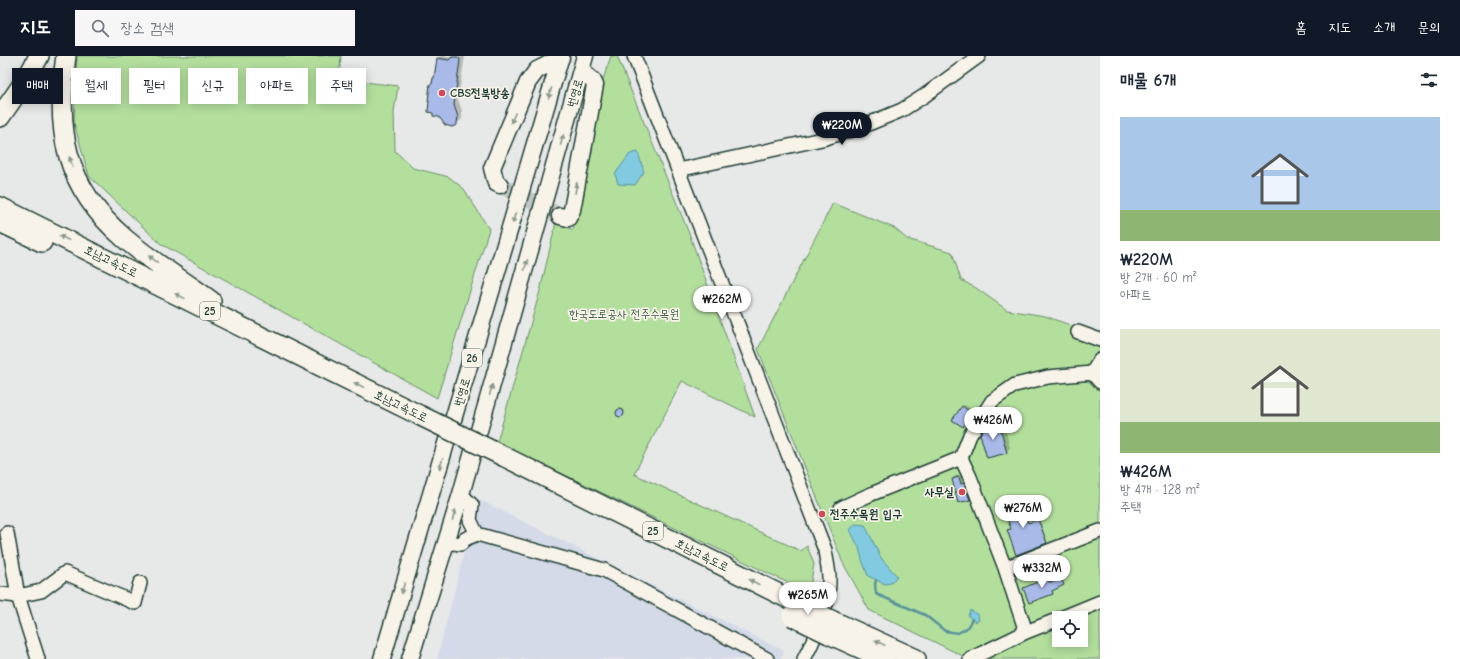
<!DOCTYPE html>
<html lang="ko">
<head>
<meta charset="utf-8">
<style>
	body { margin:0; font-family:"Comic Neue","Poor Story",sans-serif; background:#f6f6f7; color:#1f2937; height:100vh; display:flex; flex-direction:column; font-size:15px; white-space:nowrap }
	* { box-sizing:border-box; margin:0 }
	p { font-size:13px; color:#747a83 }
	.icon { flex:none; width:22px; height:22px; fill:none; stroke:currentColor; stroke-width:2; stroke-linecap:round; stroke-linejoin:round }
	.map { position:relative; flex:1; overflow:hidden }
	.drawer { display:flex; flex-direction:column; background:#fff; width:360px }
	.drawer>* { flex:none }
	.guide { position:absolute; left:12px; top:12px; width:380px; height:36px; display:flex; gap:8px }
	.buttons { position:absolute; left:1052px; top:555px; display:grid; gap:8px }
	.buttons a { display:grid; place-items:center; width:36px; height:36px; border-radius:0px; background:#fff; box-shadow:0 2px 10px #0003; font-size:20px }
	.price { position:absolute; translate:-50% -34px; padding:0 9px; border-radius:14px; background:#fff; color:#222; font-size:13px; line-height:26px; filter:drop-shadow(0 1px 2px #0008) }
	.price::after { content:''; position:absolute; left:50%; top:24px; width:12px; height:9px; margin-left:-6px; background:inherit; clip-path:polygon(0 0,100% 0,50% 100%) }
	.price.selected { background:#111827; color:#fff }
	ul { padding:0; list-style:none }
	li { display:grid; align-content:center; gap:8px; height:212px; padding:0 20px }
	li span { display:grid; place-items:center; height:124px; border-radius:0px; color:#555 }
	li>.icon { margin-inline-start:auto }
	span .icon { width:72px; height:72px; fill:#fffc; stroke-width:1 }
	li b { font-size:17px }
	h2 { display:flex; justify-content:space-between; align-items:center; height:48px; padding:0 20px; font-size:17px }
	.pill { padding:0 14px; border-radius:0px; background:#fff; box-shadow:0 2px 10px #0003; font-size:14px; line-height:36px }
	.pill.selected { background:#111827; color:#fff }
	header { display:flex; align-items:center; gap:24px; box-sizing:border-box; height:56px; padding:0 20px; background:#111827; color:#fff }
	header strong { font-size:19px }
	nav { display:flex; gap:22px; margin-inline-start:auto; font-size:14px }
	.search { width:280px; height:36px; background:#f6f6f7; display:flex; align-items:center; gap:10px; box-sizing:border-box; padding:0 14px; border-radius:0px; color:#747a83; font-size:15px }
	main { display:flex; flex:1; min-height:0 }
	.map>svg:first-child { display:block }
	.built { fill:#d4dae8 }
	.green { fill:#b3df9d; stroke:#698e68; fill-rule:evenodd }
	.water { fill:#81cae2; stroke:#5a929c }
	.shadow { fill:#0003 }
	.lines { fill:none; stroke-linecap:round; stroke-linejoin:round }
	.stream { stroke:#5a929c; stroke-width:2.5 }
	.building { fill:#a9bae9; stroke:#1f3d34 }
	.major-tunnel { stroke:#bfc6c4; stroke-width:16; stroke-dasharray:16 8; stroke-linecap:butt }
	.minor-casing { stroke:#1f3d34; stroke-width:16 }
	.major-casing { stroke:#1f3d34; stroke-width:19 }
	.highway-casing { stroke:#1f3d34; stroke-width:22 }
	.minor { stroke:#f7f3e8; stroke-width:13 }
	.major { stroke:#f7f3e8; stroke-width:16 }
	.highway { stroke:#f7f3e8; stroke-width:19 }
	.highway-bridge-casing { stroke:#1f3d34; stroke-width:22; stroke-linecap:butt }
	.highway-bridge { stroke:#f7f3e8; stroke-width:19 }
	.oneway { fill:#8b988e }
	.poi-dot { fill:#d1495b; stroke:#f7f3e8; stroke-width:1.5 }
	.labels { text-anchor:middle; stroke-width:3.5; stroke-linejoin:round; paint-order:stroke }
	.shield { fill:#f7f3e8; stroke:#60746a; stroke-width:1 }
	.shield-label { font-size:11px; font-weight:bold; fill:#1f3d34 }
	.poi-label { font-size:12px; font-weight:bold; fill:#1f3d34; stroke:#f7f3e8; text-anchor:start }
	.street-label { font-size:12px; fill:#1f3d34; stroke:#f7f3e8 }
	.park-label { font-size:12px; fill:#3d5d49; stroke:#f7f3e8 }
</style>
</head>
<body>
<header>
<strong>지도</strong>
<div class="search"><svg class="icon" aria-label="search" viewBox="0 0 24 24"><circle cx="10" cy="10" r="6"/><path d="M15 15l6 6"/></svg>장소 검색</div>
<nav><a>홈</a><a>지도</a><a>소개</a><a>문의</a></nav>
</header>
<main>
<div class="map">
<svg width="1100" height="603" viewBox="0 0 1100 603">
	<rect width="100%" height="100%" fill="#e7e8e8"/>
	<filter id="ink" filterUnits="userSpaceOnUse"><feTurbulence type="fractalNoise" baseFrequency=".025" numOctaves="2"/><feDisplacementMap in="SourceGraphic" scale="8" xChannelSelector="R" yChannelSelector="G"/><feConvolveMatrix kernelMatrix="1 2 1 2 8 2 1 2 1" color-interpolation-filters="sRGB"/></filter>
	<g filter="url(#ink)">
		<path class="built" d="M478,443L784,595L780,603H437Z"/>
		<path class="green" d="M77,0H341L339,23L398,30L394,56L395,95L413,112L449,121L464,133L489,173L437,342L161,188L89,120L74,67Z
			M611,0H617L690,180L755,361L682,325L634,418L801,495L807,490L814,508L809,537L497,386L540,235L556,166L573,174L597,41Z
			M833,147L894,172L907,183L952,196L961,224L976,232L1007,254L1045,260L1100,280V603H969L869,554L843,507L758,293ZM1059,562H1081V584H1059Z"/>
		<path class="water" d="M638,96L644,116L635,129L618,128L615,118L630,98Z
			M855,468L865,469L881,502L897,520L891,527L885,528L868,520L863,507L859,492L850,474Z
			M970,554L978,559L979,564L975,566L968,560Z"/>
		<path class="shadow" d="M440,0H465L458,43L462,55V63L456,68L431,29L435,21L438,3Z
			M965,349L974,355L963,370L962,351Z
			M617.5 356a3.5 3.5 0 1 1 7 0a3.5 3.5 0 1 1-7 0Z
			M1003,364L1010,392L1006,396L986,371L990,367Z
			M961,419L963,426L966,425L972,440L970,443L959,445L953,423L955,420Z
			M1013,440L1016,447L1020,445L1028,467L1039,463L1047,485V486L1009,474L1012,473L1004,451L1009,448L1008,442Z
			M1048,522L1050,526L1062,523L1064,527L1052,533L1053,537L1024,532Z"/>
		<g class="lines">
			<path class="stream" d="M876,524L875,528L876,538L925,559L945,575L958,577L967,572L972,563"/>
		</g>
		<path class="building" d="M452,1H458L460,4L454,49L458,61L457,67V69L452,71L445,69L439,61L433,60V57L428,56L429,45H428L430,28H432L433,22H434L437,2L449,4Z
			M962,350L973,358L963,371L952,364Z
			M616 357a4 4 0 1 1 8 0a4 4 0 1 1-8 0Z
			M999,367L1007,397L987,402L980,378L985,371Z
			M959,421L961,428L964,427L970,444L958,447L952,423Z
			M1012,440L1015,447L1019,445L1028,467L1038,463L1047,487L1016,499L1007,474L1011,473L1003,451L1008,449L1006,443Z
			M1047,522L1049,526L1061,523L1064,529L1052,535L1053,538L1029,547L1023,532Z"/>
		<g class="lines">
			<path class="major-tunnel" d="M500,129L560,160"/>
			<g class="minor-casing">
				<path id="minor" d="M634,0L825,494C826,503 829,513 829,522C830,548 816,580 804,603
					M678,114L822,83L861,71L902,54L924,40L979,0
					M1078,276L1100,284
					M1092,317L1100,304
					M961,402L970,421L1005,512L1026,576
					M461,438L472,449L470,464L477,478
					M841,452L869,439L961,402L970,379L992,345L1015,329L1048,321L1092,317L1100,326
					M7,477L18,540L41,535L65,517L135,547L140,527
					M446,486L461,488L465,483L477,478L604,514L767,603
					M1005,512L1100,475
					M0,538L18,540L38,603
					M1061,562L1100,546
					M970,603L1026,576L1059,563"/>
			</g>
			<g class="major-casing">
				<path id="major" d="M500,129L496,127L492,112L528,26L537,14L561,2
					M560,160L568,162L572,154L595,29L593,25L582,15
					M382,603L561,0
					M410,603L461,438L585,0"/>
			</g>
			<g class="highway-casing">
				<path id="highway" d="M66,0C55,75 65,131 124,182C151,205 182,224 211,245
					M0,61L27,22L39,0
					M0,151L419,359
					M0,166L42,186
					M505,401L801,549
					M835,566L916,603
					M829,578L884,603"/>
			</g>
			<use href="#minor" class="minor"/>
			<use href="#major" class="major"/>
			<use href="#highway" class="highway"/>
			<g class="highway-bridge-casing">
				<path id="highway-bridge" d="M419,359L505,401
					M801,549L835,566
					M792,560L829,578"/>
			</g>
			<use href="#highway-bridge" class="highway-bridge"/>
		</g>
		<defs><path id="oneway-solid" d="M-6-.8H1V-3.2L6.5 0L1 3.2V.8H-6Z"/></defs>
		<g class="oneway">
			<use href="#oneway-solid" transform="translate(550 37) rotate(106)"/>
			<use href="#oneway-solid" transform="translate(513 62) rotate(114)"/>
			<use href="#oneway-solid" transform="translate(562 84) rotate(-74)"/>
			<use href="#oneway-solid" transform="translate(71 106) rotate(-108)"/>
			<use href="#oneway-solid" transform="translate(576 132) rotate(-80)"/>
			<use href="#oneway-solid" transform="translate(514 162) rotate(106)"/>
			<use href="#oneway-solid" transform="translate(64 182) rotate(-154)"/>
			<use href="#oneway-solid" transform="translate(153 203) rotate(-144)"/>
			<use href="#oneway-solid" transform="translate(526 209) rotate(-74)"/>
			<use href="#oneway-solid" transform="translate(180 240) rotate(-154)"/>
			<use href="#oneway-solid" transform="translate(359 329) rotate(-154)"/>
			<use href="#oneway-solid" transform="translate(491 334) rotate(-74)"/>
			<use href="#oneway-solid" transform="translate(441 408) rotate(107)"/>
			<use href="#oneway-solid" transform="translate(454 459) rotate(-73)"/>
			<use href="#oneway-solid" transform="translate(754 526) rotate(-153)"/>
			<use href="#oneway-solid" transform="translate(403 532) rotate(107)"/>
			<use href="#oneway-solid" transform="translate(880 587) rotate(-155)"/>
		</g>
	</g>
	<g class="poi-dot">
		<circle cx="442" cy="37" r="4"/>
		<circle cx="962" cy="436" r="4"/>
		<circle cx="822" cy="458" r="4"/>
	</g>
	<g class="labels">
		<g class="shield">
			<rect x="200" y="246" width="20" height="18" rx="3"/>
			<rect x="462" y="293" width="20" height="18" rx="3"/>
			<rect x="643" y="466" width="20" height="18" rx="3"/>
		</g>
		<g class="shield-label">
			<text x="210" y="259">25</text>
			<text x="472" y="306">26</text>
			<text x="653" y="479">25</text>
		</g>
		<g class="poi-label">
			<text x="450" y="41">CBS전북방송</text>
			<text x="954" y="440" text-anchor="end">사무실</text>
			<text x="830" y="462">전주수목원 입구</text>
		</g>
		<g class="street-label">
			<text transform="translate(575 37) rotate(-74)" y="4">번영로</text>
			<text transform="translate(111 205) rotate(26)" y="4">호남고속도로</text>
			<text transform="translate(462 336) rotate(-73)" y="4">번영로</text>
			<text transform="translate(401 350) rotate(26)" y="4">호남고속도로</text>
			<text transform="translate(702 499) rotate(27)" y="4">호남고속도로</text>
		</g>
		<g class="park-label">
			<text x="624" y="262">한국도로공사 전주수목원</text>
		</g>
	</g>
</svg>
<div class="buttons">
<a><svg class="icon" aria-label="locate" viewBox="0 0 24 24"><circle cx="12" cy="12" r="6"/><path d="M12 2v4M12 18v4M2 12h4M18 12h4"/></svg></a>
</div>
<b class="price selected" style="left:842px;top:90px">₩220M</b>
<b class="price" style="left:722px;top:264px">₩262M</b>
<b class="price" style="left:993px;top:385px">₩426M</b>
<b class="price" style="left:1023px;top:473px">₩276M</b>
<b class="price" style="left:1042px;top:533px">₩332M</b>
<b class="price" style="left:808px;top:560px">₩265M</b>
<div class="guide">
<a class="pill selected">매매</a>
<a class="pill">월세</a>
<a class="pill">필터</a>
<a class="pill">신규</a>
<a class="pill">아파트</a>
<a class="pill">주택</a>
</div>
</div>
<section class="drawer">
<h2>매물 6개<svg class="icon" aria-label="filters" viewBox="0 0 24 24"><path d="M4 7h16M4 17h16"/><circle cx="9" cy="7" r="2"/><circle cx="15" cy="17" r="2"/></svg></h2>
<ul>
<li><span style="background:linear-gradient(#a9c7e8 75%,#8fb573 0)"><svg class="icon" aria-label="home" viewBox="0 0 24 24"><path d="M3 11l9-7 9 7M6 9v11h12V9"/></svg></span><div><b>₩220M</b><p>방 2개 · 60 m²</p><p>아파트</p></div></li>
<li><span style="background:linear-gradient(#dfe7d0 75%,#8fb573 0)"><svg class="icon" aria-label="home" viewBox="0 0 24 24"><path d="M3 11l9-7 9 7M6 9v11h12V9"/></svg></span><div><b>₩426M</b><p>방 4개 · 128 m²</p><p>주택</p></div></li>
</ul>
</section>
</main>
</body>
</html>
